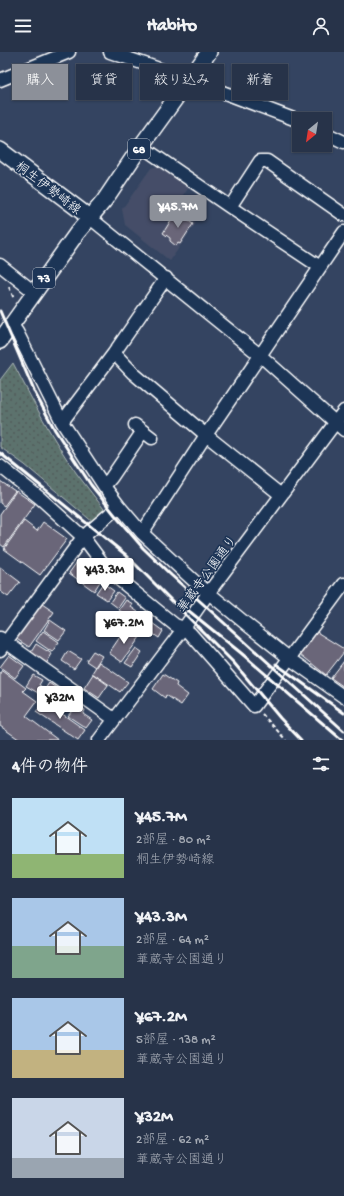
<!DOCTYPE html>
<html lang="ja">
<head>
<meta charset="utf-8">
<style>
	body { margin:0; font-family:"Gochi Hand","Klee One",sans-serif; background:#2f3b50; color:#f1f3f6; height:100vh; display:flex; flex-direction:column; font-size:15px; white-space:nowrap }
	* { box-sizing:border-box; margin:0 }
	p { font-size:13px; color:#a4aab4 }
	.icon { flex:none; width:22px; height:22px; fill:none; stroke:currentColor; stroke-width:2; stroke-linecap:round; stroke-linejoin:round }
	.map { position:relative; height:688px; overflow:hidden }
	.side { display:flex; flex-direction:column; background:#273349; flex:1 }
	.side>* { flex:none }
	.guide { position:absolute; left:12px; top:12px; width:320px; height:36px; display:flex; gap:8px }
	.needle { width:26px; rotate:210deg }
	.fabs { position:absolute; left:292px; top:60px; display:grid; gap:8px }
	.fabs a { display:grid; place-items:center; width:40px; height:40px; border-radius:0px; background:#273349; box-shadow:0 1px 3px #0004,0 0 0 1px #434e61; font-size:20px }
	.price { position:absolute; translate:-50% -34px; padding:0 9px; border-radius:4px; background:#fff; color:#222; font-size:13px; line-height:26px; filter:drop-shadow(0 1px 2px #0008) }
	.price::after { content:''; position:absolute; left:50%; top:24px; width:12px; height:9px; margin-left:-6px; background:inherit; clip-path:polygon(0 0,100% 0,50% 100%) }
	.price.on { background:#8c9099; color:#fff }
	ul { padding:0; list-style:none }
	li { display:flex; align-items:center; gap:12px; height:100px; padding:0 12px }
	li span { display:grid; place-items:center; flex:none; width:112px; height:80px; border-radius:0px; color:#555 }
	li>.icon { margin-inline-start:auto }
	span .icon { width:48px; height:48px; fill:#fffc; stroke-width:1 }
	li b { font-size:17px }
	h2 { display:flex; justify-content:space-between; align-items:center; height:48px; padding:0 12px; font-size:17px }
	.tag { padding:0 14px; border-radius:0px; background:#273349; box-shadow:0 1px 3px #0004,0 0 0 1px #434e61; font-size:14px; line-height:36px }
	.tag.on { background:#8c9099; color:#fff }
	header { display:flex; justify-content:space-between; align-items:center; height:52px; padding:0 12px; background:#273349; font-size:18px; font-weight:700 }
	.map>svg:first-child { display:block }
	.built { fill:#444e68 }
	.park { fill:url(#park-dots); stroke:#adb8b6 }
	.building { fill:#6b6679; stroke:#fff }
	.lines { fill:none; stroke-linecap:round; stroke-linejoin:round }
	.minor-casing { stroke:#fff; stroke-width:15 }
	.major-casing { stroke:#fff; stroke-width:18 }
	.path { stroke:#fff; stroke-width:2; stroke-dasharray:4 3; stroke-linecap:butt }
	.minor { stroke:#1d3557; stroke-width:12 }
	.major { stroke:#1d3557; stroke-width:15 }
	.rail { stroke:#fff; stroke-width:3 }
	.labels { text-anchor:middle; stroke-width:3.5; stroke-linejoin:round; paint-order:stroke }
	.shield { fill:#1d3557; stroke:#bbc2cd; stroke-width:1 }
	.shield-label { font-size:12px; font-weight:bold; fill:#fff }
	.street-label { font-size:13px; fill:#fff; stroke:#1d3557 }
</style>
</head>
<body>
<header><svg class="icon" aria-label="menu" viewBox="0 0 24 24"><path d="M4 6h16M4 12h16M4 18h16"/></svg>Habito<svg class="icon" aria-label="person" viewBox="0 0 24 24"><circle cx="12" cy="8" r="4"/><path d="M4 21q1-7 8-7t8 7"/></svg></header>
<div class="map">
<svg width="344" height="688" viewBox="0 0 344 688">
	<defs>
		<pattern id="park-dots" width="8" height="8" patternUnits="userSpaceOnUse"><rect width="8" height="8" fill="#5b726d"/><path d="M2 2h.1M6 6h.1" fill="none" stroke="#525b59" stroke-width="1.8" stroke-linecap="round"/></pattern>
	</defs>
	<rect width="100%" height="100%" fill="#344461"/>
	<filter id="ink" filterUnits="userSpaceOnUse"><feTurbulence type="fractalNoise" baseFrequency=".025" numOctaves="2"/><feDisplacementMap in="SourceGraphic" scale="8" xChannelSelector="R" yChannelSelector="G"/><feConvolveMatrix kernelMatrix="1 2 1 2 8 2 1 2 1" color-interpolation-filters="sRGB"/></filter>
	<g filter="url(#ink)">
		<path class="built" d="M158,114L189,135L175,157L196,171L170,209L125,173L122,157L151,116Z"/>
		<path class="park" d="M13,311C33,349 52,387 77,422C87,435 97,448 107,461L94,471L25,413L0,395V328Z"/>
		<path class="building" d="M176,160L193,172L180,192L178,191L176,194L170,189V186L163,181Z
			M0,429L15,439L4,454L0,451Z
			M16,439L35,452L4,495L0,492V462Z
			M24,469L37,479L43,470L67,487L40,523L4,497Z
			M77,510L92,520L94,519L103,525L94,539L69,521Z
			M0,515L20,530L8,545L0,539Z
			M103,531L114,539L107,548L96,541Z
			M117,540L125,546L118,556L110,550Z
			M126,548L133,552L131,555L145,565L140,573L119,558Z
			M39,550L54,560L29,595L15,586Z
			M50,568L66,579L59,588L44,578Z
			M148,568L163,579L159,586L143,575Z
			M131,578L140,585L122,610L109,601L124,579L128,581Z
			M43,579L59,590L52,600L36,589Z
			M315,579L344,597V600L326,623L300,602Z
			M36,592L52,602L46,612L30,602Z
			M136,596L142,600L132,615L125,611Z
			M68,599L81,607L74,617L62,609Z
			M93,599L102,604L95,615L86,609Z
			M9,603L24,614L15,626L0,615Z
			M344,609V635L331,626Z
			M99,610L128,630L120,640L92,621Z
			M2,618L26,636L23,639L37,649L26,664L58,688H20L0,674V621Z
			M93,622L108,633L99,646L84,636Z
			M163,622L177,631L176,634L188,643L181,653L166,643L165,646L153,637Z
			M33,623L42,628L39,633L44,636L40,642L26,634Z
			M49,631L59,638L51,650L41,643Z
			M44,649L85,678L78,688L36,660Z
			M77,652L85,658L83,662L92,668L86,676L68,664Z"/>
		<g class="lines">
			<g class="minor-casing">
				<path id="minor" d="M110,0L188,27L299,69
					M0,28L69,0
					M325,81L344,90
					M141,94L230,155L320,215
					M230,155L260,109H267L344,163
					M89,165L261,304L344,378
					M0,213L34,240
					M166,226L114,301L133,321L206,383L281,443
					M12,273L17,280L62,370L104,434L119,454L142,481L193,528L250,575L289,606L344,645
					M62,370L114,301
					M135,373L152,386
					M0,414L40,446L83,485L107,517L116,525L175,573L184,576L190,581L254,654L344,532
					M104,434L111,426L143,379
					M142,481L206,383L344,180
					M0,586L114,667
					M0,598L83,485L119,454
					M99,688L184,576L209,540L344,359"/>
			</g>
			<g class="major-casing">
				<path id="major" d="M0,98L89,165
					M0,289L77,181L104,149L141,94L209,0"/>
			</g>
			<path class="path" d="M9,235L14,247
				M262,662L286,688"/>
			<use href="#minor" class="minor"/>
			<use href="#major" class="major"/>
			<path class="rail" d="M0,259L35,341L55,378L91,433L119,468L143,496L171,523L344,679
				M0,401L126,503L234,611L280,666L301,688
				M189,559L241,601L342,688
				M276,612L344,661"/>
		</g>
	</g>
	<g class="labels">
		<g class="shield">
			<rect x="128" y="87" width="22" height="20" rx="3"/>
			<rect x="33" y="216" width="22" height="20" rx="3"/>
		</g>
		<g class="shield-label">
			<text x="139" y="101">68</text>
			<text x="44" y="230">73</text>
		</g>
		<g class="street-label">
			<text transform="translate(49 135) rotate(37)" y="5">桐生伊勢崎線</text>
			<text transform="translate(206 521) rotate(-54)" y="5">華蔵寺公園通り</text>
		</g>
	</g>
</svg>
<div class="fabs">
<a><svg class="needle" viewBox="-14 -14 28 28"><path d="M0-13l5 13h-10z" fill="#e53935"/><path d="M0 13l5-13h-10z" fill="#a4aab4"/></svg></a>
</div>
<b class="price on" style="left:178px;top:177px">¥45.7M</b>
<b class="price" style="left:105px;top:540px">¥43.3M</b>
<b class="price" style="left:124px;top:593px">¥67.2M</b>
<b class="price" style="left:60px;top:668px">¥32M</b>
<div class="guide">
<a class="tag on">購入</a>
<a class="tag">賃貸</a>
<a class="tag">絞り込み</a>
<a class="tag">新着</a>
</div>
</div>
<section class="side">
<h2>4件の物件<svg class="icon" aria-label="filters" viewBox="0 0 24 24"><path d="M4 7h16M4 17h16"/><circle cx="9" cy="7" r="2"/><circle cx="15" cy="17" r="2"/></svg></h2>
<ul>
<li><span style="background:linear-gradient(#bfe0f5 70%,#8fb573 0)"><svg class="icon" aria-label="home" viewBox="0 0 24 24"><path d="M3 11l9-7 9 7M6 9v11h12V9"/></svg></span><div><b>¥45.7M</b><p>2部屋 · 80 m²</p><p>桐生伊勢崎線</p></div></li>
<li><span style="background:linear-gradient(#a9c7e8 60%,#7fa58c 0)"><svg class="icon" aria-label="home" viewBox="0 0 24 24"><path d="M3 11l9-7 9 7M6 9v11h12V9"/></svg></span><div><b>¥43.3M</b><p>2部屋 · 64 m²</p><p>華蔵寺公園通り</p></div></li>
<li><span style="background:linear-gradient(#a9c7e8 65%,#c2b280 0)"><svg class="icon" aria-label="home" viewBox="0 0 24 24"><path d="M3 11l9-7 9 7M6 9v11h12V9"/></svg></span><div><b>¥67.2M</b><p>5部屋 · 138 m²</p><p>華蔵寺公園通り</p></div></li>
<li><span style="background:linear-gradient(#c9d6e8 75%,#9aa5b1 0)"><svg class="icon" aria-label="home" viewBox="0 0 24 24"><path d="M3 11l9-7 9 7M6 9v11h12V9"/></svg></span><div><b>¥32M</b><p>2部屋 · 62 m²</p><p>華蔵寺公園通り</p></div></li>
</ul>
</section>
</body>
</html>
